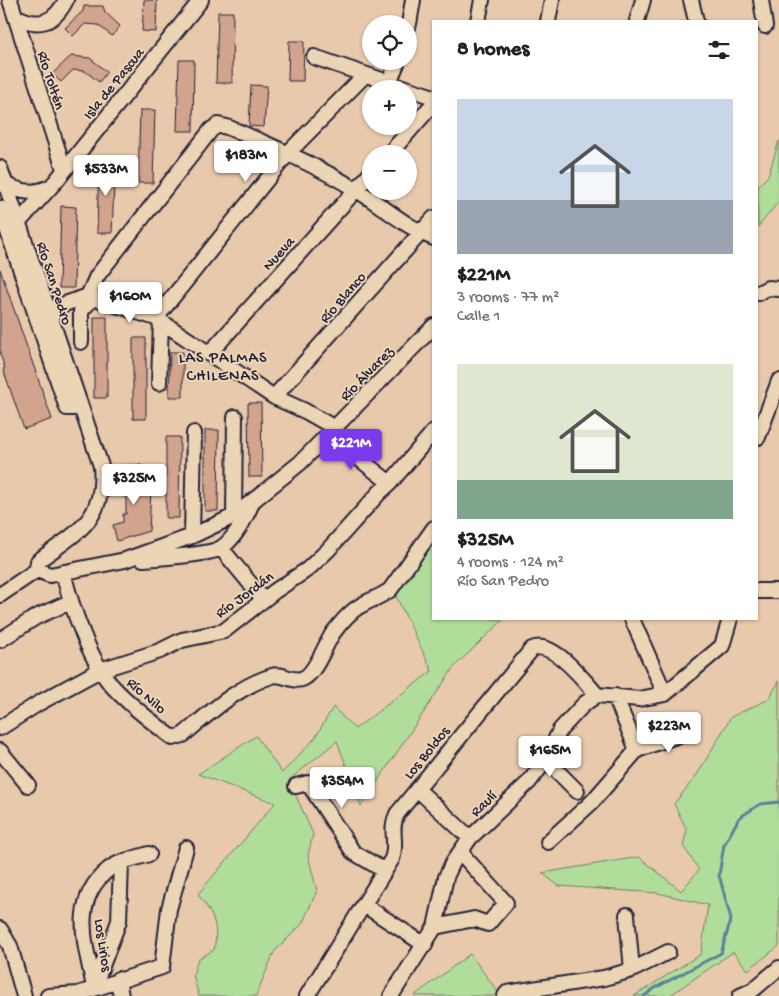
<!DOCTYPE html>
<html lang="en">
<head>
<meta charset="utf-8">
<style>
	body { margin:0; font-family:"Gochi Hand",sans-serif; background:#f2f2f2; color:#222; height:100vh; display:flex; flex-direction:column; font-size:19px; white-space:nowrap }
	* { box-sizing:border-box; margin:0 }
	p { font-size:16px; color:#767676 }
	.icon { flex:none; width:28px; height:28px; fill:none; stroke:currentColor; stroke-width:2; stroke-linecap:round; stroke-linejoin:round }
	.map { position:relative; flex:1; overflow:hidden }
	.side { position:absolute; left:432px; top:20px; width:326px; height:600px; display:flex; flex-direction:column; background:#fff; border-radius:0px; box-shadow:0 1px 4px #0004 }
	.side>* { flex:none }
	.controls { position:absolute; left:362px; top:15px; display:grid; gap:10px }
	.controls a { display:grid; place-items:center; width:55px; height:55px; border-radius:50%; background:#fff; box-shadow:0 1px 4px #0004; font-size:25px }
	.price { position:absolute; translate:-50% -42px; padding:0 11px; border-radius:5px; background:#fff; color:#222; font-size:16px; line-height:32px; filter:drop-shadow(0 1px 2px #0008) }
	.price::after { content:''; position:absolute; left:50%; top:30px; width:15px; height:11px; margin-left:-8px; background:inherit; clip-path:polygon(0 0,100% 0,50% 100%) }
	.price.on { background:#7c3aed; color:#fff }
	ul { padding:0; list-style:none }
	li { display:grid; align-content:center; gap:10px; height:265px; padding:0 25px }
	li span { display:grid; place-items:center; height:155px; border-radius:0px; color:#555 }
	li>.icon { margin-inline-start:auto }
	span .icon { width:90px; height:90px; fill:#fffc; stroke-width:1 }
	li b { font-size:21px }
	h2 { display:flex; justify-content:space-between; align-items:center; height:60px; padding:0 25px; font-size:21px }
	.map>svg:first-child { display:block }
	.green { fill:#b1dd9b; stroke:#6a806b }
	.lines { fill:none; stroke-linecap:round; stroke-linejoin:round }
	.stream { stroke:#57849a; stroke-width:3 }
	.building { fill:#d2a38d; stroke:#22223b }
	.minor-casing { stroke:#22223b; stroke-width:18 }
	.minor { stroke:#ecd5b5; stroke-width:14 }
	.labels { text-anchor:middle; stroke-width:4; stroke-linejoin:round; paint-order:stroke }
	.street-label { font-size:15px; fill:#22223b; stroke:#ecd5b5 }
	.neighbourhood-label { font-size:16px; letter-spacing:1px; fill:#22223b; stroke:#ecd5b5 }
</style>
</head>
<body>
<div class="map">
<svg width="779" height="996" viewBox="0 0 779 996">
	<rect width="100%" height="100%" fill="#e9c9ab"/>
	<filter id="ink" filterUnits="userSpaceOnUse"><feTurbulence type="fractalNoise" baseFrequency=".02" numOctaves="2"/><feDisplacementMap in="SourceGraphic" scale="10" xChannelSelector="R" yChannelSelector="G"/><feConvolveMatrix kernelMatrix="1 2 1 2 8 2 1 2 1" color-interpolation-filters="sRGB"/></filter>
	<g filter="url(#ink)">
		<path class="green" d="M779,141V201L758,227V186L768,176Z
			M434,534V619H504L454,667L361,806L337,741L289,780L313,834L308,855L317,891L302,924L274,952L256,996H199L193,975L198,959L214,950C219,924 213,915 198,894L275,803L198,774L256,736L282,773L315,738L333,707L355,729L432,671L396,596L395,586Z
			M779,681V946L748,970L733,952L669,996H634L701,954L708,905L658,893L559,886L542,873L639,857L681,891L699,870L683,846L687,830L674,804L697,775L731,717L769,699Z
			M470,954L501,996H414Z"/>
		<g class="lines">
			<path class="stream" d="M644,996L655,988L721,953L731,919L719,875L724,845L739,818L760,804L779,802"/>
		</g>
		<path class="building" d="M144,0H157L156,32L142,31Z
			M84,6H103L105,12L120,26L112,36L98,25L85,24L73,36L65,28L83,11Z
			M218,12H233L232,83H216Z
			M289,41H304L303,81H288Z
			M71,56L90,58L107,72L99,82L85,71L73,70L61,82L52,74Z
			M179,60H194L193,131H177Z
			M251,85L267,86L264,127L249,126Z
			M140,110H155L153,183H138Z
			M99,161H115L112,233H97Z
			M61,206L76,207L74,288H59Z
			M0,269L52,419L24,429L3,369L5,368L0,354Z
			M94,317H107V398H94Z
			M133,338H146V419H133Z
			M170,352H183V397H169Z
			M248,403H261L262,477H249Z
			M205,430H219L218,511H205Z
			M166,437H180L179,518H166Z
			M125,465H141V489H151L149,531L117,541L113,525L123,522V514H126V497H124Z"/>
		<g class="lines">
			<g class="minor-casing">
				<path id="minor" d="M10,0L64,169
					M691,0L696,21
					M761,0L765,26
					M15,16C38,28 54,24 66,0
					M478,21L482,0
					M548,21L552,0
					M637,21L643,0
					M409,24L413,0
					M314,57L408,89
					M389,83L398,61
					M409,89L434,97
					M389,154L434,103
					M0,168L101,466C106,520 77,532 38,561L37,570
					M5,184C20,192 33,195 50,187
					M0,208L67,408H81
					M18,223L56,181L201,0
					M758,293L768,288L779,289
					M88,296L97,276L211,130L218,125L227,127C271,145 314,164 355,189C382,205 405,227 434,238
					M47,310L88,296L156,318L274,397L305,411L335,428
					M156,318L289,152L365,75
					M81,342V311L94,297
					M209,354L371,173
					M159,383L161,321
					M274,397L434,218
					M329,435L390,483
					M758,437L779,381
					M234,516L235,417
					M192,536L194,433
					M221,548L263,599
					M143,559C159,558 209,555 221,548C234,540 246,517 252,503
					M37,570L50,575L125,560L192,536L234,516L300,463L434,326
					M63,572C71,605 90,663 114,688C131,706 153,723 173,738L183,735C211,712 237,687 272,676C283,672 293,684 304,678C316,672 325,645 333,633C339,625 351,611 360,606C370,600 380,597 390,590L434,528
					M758,591H779
					M0,595L37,570
					M632,619L665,694
					M0,640L36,617L70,602
					M0,728L39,703L100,670L160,651L182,640L224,631L275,591L308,569L328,550L379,493L390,483L434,431
					M637,750L690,731
					M0,751L28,785
					M546,760L577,791
					M296,786L308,783L353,852L385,871
					M417,789L470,838
					M548,842L592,802L637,750L615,696
					M364,905L425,945
					M627,915L632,970
					M435,927L474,919L488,924L506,903L460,852
					M0,929L10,946L24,996
					M118,979L121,996
					M94,987C86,945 69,901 109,869C119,861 137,858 149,854
					M94,987L119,921L121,864
					M48,996L78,994L162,967L169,909L186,848
					M307,996L392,859C398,843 389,830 397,814L532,649C552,639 584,680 597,695
					M391,996L435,927L446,877L453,862L470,838L529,782L546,760L560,730L584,704L597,695L639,699L665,694L722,646L730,619
					M505,996L507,993L604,978L632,970L668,952
					M740,996L753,990L779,968"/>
			</g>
			<use href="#minor" class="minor"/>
		</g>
	</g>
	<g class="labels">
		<g class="street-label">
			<text transform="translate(52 80) rotate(72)" y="5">Río Toltén</text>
			<text transform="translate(113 83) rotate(-51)" y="5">Isla de Pascua</text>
			<text transform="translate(278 253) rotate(-48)" y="5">Nueva</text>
			<text transform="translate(55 283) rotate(72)" y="5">Río San Pedro</text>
			<text transform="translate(342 297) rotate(-49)" y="5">Río Blanco</text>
			<text transform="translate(366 373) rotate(-46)" y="5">Río Álvarez</text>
			<text transform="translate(244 594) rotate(-36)" y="5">Río Jordán</text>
			<text transform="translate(147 695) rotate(41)" y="5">Río Nilo</text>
			<text transform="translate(426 752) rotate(-51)" y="5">Los Boldos</text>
			<text transform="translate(483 803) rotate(-44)" y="5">Raulí</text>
			<text transform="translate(104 945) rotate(81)" y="5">Los Lirios</text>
		</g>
		<g class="neighbourhood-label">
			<text x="223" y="362">LAS PALMAS<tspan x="223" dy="18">CHILENAS</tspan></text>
		</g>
	</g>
</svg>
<div class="controls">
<a><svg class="icon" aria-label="locate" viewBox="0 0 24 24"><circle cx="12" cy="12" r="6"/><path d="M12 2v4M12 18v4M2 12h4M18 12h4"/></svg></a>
<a>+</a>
<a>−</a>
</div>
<b class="price" style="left:246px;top:183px">$183M</b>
<b class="price" style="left:106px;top:197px">$533M</b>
<b class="price" style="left:130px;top:324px">$160M</b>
<b class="price on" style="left:351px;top:471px">$221M</b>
<b class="price" style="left:134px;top:506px">$325M</b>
<b class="price" style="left:669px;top:754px">$223M</b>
<b class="price" style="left:550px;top:778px">$165M</b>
<b class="price" style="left:342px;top:809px">$354M</b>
<section class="side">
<h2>8 homes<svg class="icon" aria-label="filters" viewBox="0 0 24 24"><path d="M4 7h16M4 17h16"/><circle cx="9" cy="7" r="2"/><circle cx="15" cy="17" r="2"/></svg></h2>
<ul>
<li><span style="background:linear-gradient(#c9d6e8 65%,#9aa5b1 0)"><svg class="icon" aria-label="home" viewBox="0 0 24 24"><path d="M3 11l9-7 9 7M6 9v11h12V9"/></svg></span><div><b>$221M</b><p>3 rooms · 77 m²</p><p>Calle 1</p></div></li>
<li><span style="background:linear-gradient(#dfe7d0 75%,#7fa58c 0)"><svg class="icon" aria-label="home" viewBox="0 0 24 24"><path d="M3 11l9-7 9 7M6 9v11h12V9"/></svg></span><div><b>$325M</b><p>4 rooms · 124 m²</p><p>Río San Pedro</p></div></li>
</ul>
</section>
</div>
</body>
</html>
